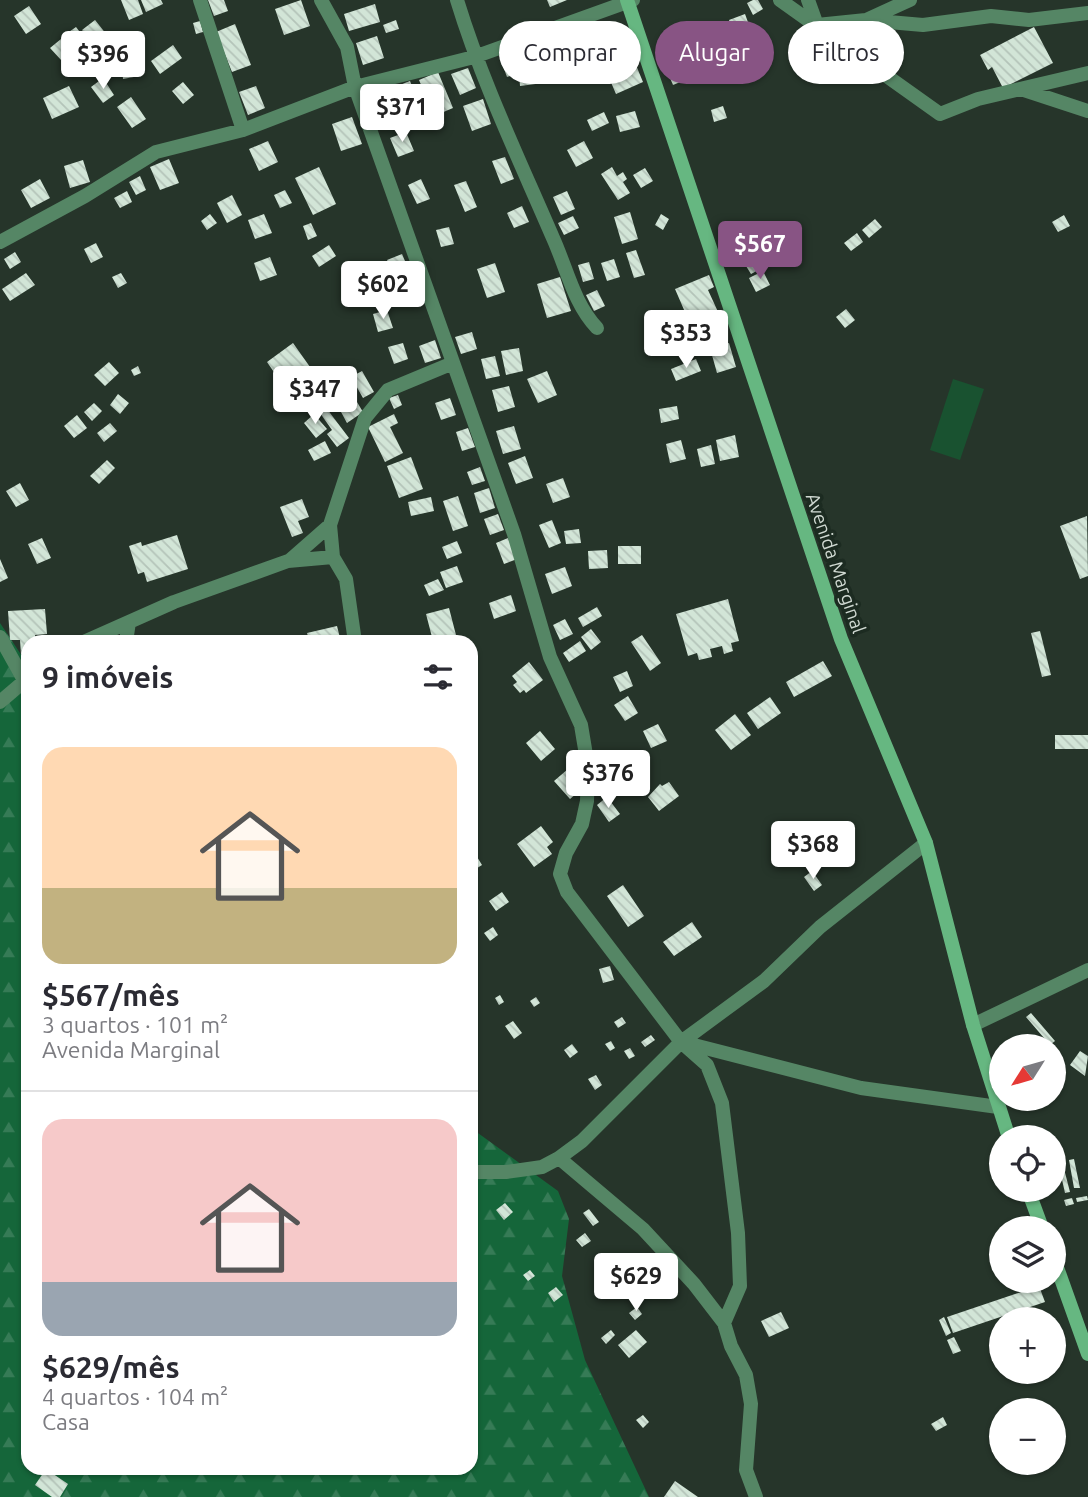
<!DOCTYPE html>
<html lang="pt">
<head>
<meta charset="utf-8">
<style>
	body { margin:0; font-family:Ubuntu,sans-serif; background:#f7f7f7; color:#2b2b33; height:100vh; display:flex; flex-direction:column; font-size:26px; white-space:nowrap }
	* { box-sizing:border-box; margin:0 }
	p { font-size:23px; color:#7c7c81 }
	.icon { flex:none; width:38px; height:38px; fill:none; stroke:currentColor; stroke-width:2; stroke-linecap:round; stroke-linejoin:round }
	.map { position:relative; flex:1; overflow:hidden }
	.side { position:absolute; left:21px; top:635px; width:457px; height:840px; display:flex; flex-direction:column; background:#fff; border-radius:21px; box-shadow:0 2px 5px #0004 }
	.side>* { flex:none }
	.hud { position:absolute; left:499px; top:21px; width:483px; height:63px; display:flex; gap:14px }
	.needle { width:46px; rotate:233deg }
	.buttons { position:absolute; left:989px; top:1034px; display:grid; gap:14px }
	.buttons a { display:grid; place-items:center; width:77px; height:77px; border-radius:50%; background:#fff; box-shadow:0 2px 5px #0004; font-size:35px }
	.price { position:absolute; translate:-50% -60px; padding:0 16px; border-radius:7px; background:#fff; color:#222; font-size:23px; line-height:46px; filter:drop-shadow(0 2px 4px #0008) }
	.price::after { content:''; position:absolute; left:50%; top:42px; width:21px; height:16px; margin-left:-10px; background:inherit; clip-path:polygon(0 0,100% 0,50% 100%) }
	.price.current { background:#885484; color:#fff }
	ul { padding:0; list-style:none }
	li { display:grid; align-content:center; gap:14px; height:371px; padding:0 21px }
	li+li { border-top:2px solid #e1e1e2 }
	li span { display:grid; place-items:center; height:217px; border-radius:21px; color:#555 }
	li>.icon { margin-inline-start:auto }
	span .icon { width:126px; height:126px; fill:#fffc; stroke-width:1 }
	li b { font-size:30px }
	h2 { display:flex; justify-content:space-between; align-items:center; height:84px; padding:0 21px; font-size:30px }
	.tag { padding:0 24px; border-radius:32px; background:#fff; box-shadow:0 2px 5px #0004; font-size:24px; line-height:63px }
	.tag.current { background:#885484; color:#fff }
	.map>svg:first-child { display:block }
	.forest { fill:url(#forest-firs) }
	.park { fill:#195230 }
	.building { fill:url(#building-back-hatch) }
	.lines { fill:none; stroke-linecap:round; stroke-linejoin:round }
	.street { stroke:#558665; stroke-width:14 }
	.secondary { stroke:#66b781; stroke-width:14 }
	.labels { text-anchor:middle; stroke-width:7; stroke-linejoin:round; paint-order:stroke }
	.street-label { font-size:19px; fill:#d0d9d2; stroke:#1c2b21 }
</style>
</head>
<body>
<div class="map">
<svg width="1088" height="1497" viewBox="0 0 1088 1497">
	<defs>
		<pattern id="forest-firs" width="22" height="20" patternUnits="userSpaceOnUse" patternTransform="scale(1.75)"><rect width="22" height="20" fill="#15663a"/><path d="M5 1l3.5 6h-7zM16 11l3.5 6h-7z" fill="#367b56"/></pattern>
		<pattern id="building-back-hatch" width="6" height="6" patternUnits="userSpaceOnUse" patternTransform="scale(1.75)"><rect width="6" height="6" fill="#d2e5d7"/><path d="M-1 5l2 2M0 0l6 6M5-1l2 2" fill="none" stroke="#b4c4b9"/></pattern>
	</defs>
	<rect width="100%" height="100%" fill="#26352a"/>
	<path class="forest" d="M0,623L28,665V1468H471V1128L558,1191L569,1219L562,1276L585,1360L649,1497H0Z"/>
	<path class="park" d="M953,379L984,389L960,460L930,450Z"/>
	<path class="building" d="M121,0H138L143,14L129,20Z
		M141,0H161L163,4L146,12Z
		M208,0H224L228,11L214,16Z
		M301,0L310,26L284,35L275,9Z
		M547,0H567L550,7Z
		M753,0H758L763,9L753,15L747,3Z
		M375,4L380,22L349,31L344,14Z
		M29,6L41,24L26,34L14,16Z
		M745,14L757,47L741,53L729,20Z
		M95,20L107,35L94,45L82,30Z
		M396,20L399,29L386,33L383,25Z
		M200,21L203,32L196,34L193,23Z
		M235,24L251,65L232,72L216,32Z
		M76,27L86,40L75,47L66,34Z
		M592,27L600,49L584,54L577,32Z
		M1034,27L1053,63L1003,88L992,67L988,70L980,55Z
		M703,30L707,37L697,43L693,36Z
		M377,36L384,58L363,65L356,43Z
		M61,39L72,51L61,60L50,48Z
		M540,39L547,59L535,64L527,44Z
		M691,39L698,55L676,65L670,49Z
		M173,45L182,58L160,74L151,61Z
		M628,46L643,82L616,94L600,57Z
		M519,48L527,70L507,77L499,55Z
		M741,58L745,66L730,73L726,65Z
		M684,65L690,78L673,85L667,71Z
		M137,66L139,76L123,79L122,68Z
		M468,68L476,88L460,95L451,74Z
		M550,70L551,82L520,86L519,74Z
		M438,72L453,108L434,116L419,80Z
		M103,78L114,95L103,103L91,87Z
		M410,81L421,109L392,120L382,92Z
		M183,82L194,95L183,104L172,91Z
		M69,86L79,107L52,119L43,98Z
		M256,86L265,108L248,115L239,92Z
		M131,97L146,119L132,128L117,107Z
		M483,99L491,124L472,131L463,106Z
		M723,106L727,118L714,122L711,110Z
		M635,111L640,127L620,132L616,116Z
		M604,112L609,123L592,131L587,120Z
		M352,117L362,144L341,151L332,124Z
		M406,132L414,151L398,157L390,138Z
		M268,141L278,162L259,171L249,149Z
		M584,141L593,158L576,167L567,150Z
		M505,157L514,179L501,184L492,161Z
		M169,159L179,183L160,190L150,167Z
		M83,160L90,182L70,188L64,166Z
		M319,167L336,204L313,215L295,178Z
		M612,167L617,176L623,172L627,179L623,182L630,193L618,200L601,174Z
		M645,168L653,181L641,188L633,175Z
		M140,176L146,190L136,195L129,182Z
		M40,179L50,198L31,208L21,190Z
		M421,179L430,199L417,204L408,185Z
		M466,181L477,207L465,212L454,185Z
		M285,190L292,203L280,208L274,195Z
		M127,191L132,202L120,208L114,198Z
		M567,191L575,209L561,215L553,197Z
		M232,195L242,215L227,223L217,203Z
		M522,206L529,222L514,228L507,213Z
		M630,212L638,239L622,244L614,217Z
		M210,214L217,223L207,230L201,221Z
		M264,214L272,233L255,239L248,220Z
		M661,214L669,219L663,230L655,225Z
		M1064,215L1070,226L1058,232L1052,222Z
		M573,216L579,228L564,235L558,223Z
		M875,219L882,227L869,238L862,230Z
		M311,223L317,236L308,240L303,226Z
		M449,227L454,244L441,247L436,230Z
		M857,233L863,242L851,251L844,243Z
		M96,243L103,257L91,263L84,249Z
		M765,244L775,261L751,274L741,258Z
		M329,245L336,256L319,267L312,256Z
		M636,250L645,275L634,278L626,253Z
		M15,252L21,262L10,269L4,259Z
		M402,254L411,275L395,281L387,260Z
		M270,257L277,275L260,281L254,263Z
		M614,259L620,277L607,281L601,263Z
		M589,262L594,279L583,282L578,265Z
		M495,263L505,292L487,298L477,269Z
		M763,271L770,285L756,292L749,278Z
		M26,273L35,285L10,301L2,289Z
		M121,273L127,283L118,288L112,277Z
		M709,275L714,287L708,290L719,314L691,326L675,289Z
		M560,277L571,311L547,318L537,284Z
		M405,288L409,302L398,305L394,291Z
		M597,290L605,306L594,311L586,295Z
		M846,309L855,320L845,328L836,317Z
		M387,310L393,328L378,332L373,314Z
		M472,332L477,349L461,354L455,337Z
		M696,334L704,348L690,356L682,342Z
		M435,340L441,358L425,363L419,346Z
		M293,343L315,374L301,384L290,369L278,378L267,362Z
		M403,343L408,359L394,364L388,347Z
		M729,343L736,367L717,373L710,348Z
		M519,348L523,371L506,375L501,351Z
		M495,356L500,376L486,379L481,359Z
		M696,359L701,371L676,381L671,369Z
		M109,362L119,373L105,386L94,375Z
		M138,366L141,373L134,376L131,370Z
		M362,371L374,392L363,398L351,377Z
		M547,371L557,395L538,403L527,379Z
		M312,385L325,406L317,411L304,390Z
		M509,386L515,407L498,412L492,390Z
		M118,394L129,403L120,414L110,405Z
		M398,395L402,405L394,409L389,398Z
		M450,398L456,415L441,420L435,403Z
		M357,402L363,412L347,423L341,412Z
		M94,403L102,411L92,421L84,412Z
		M677,406L679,419L661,423L659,409Z
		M327,409L349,438L337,447L327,434L332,430L320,413Z
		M314,414L327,429L316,438L304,423Z
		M394,414L398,423L390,427L403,453L385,462L368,427Z
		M77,415L87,428L74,438L64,426Z
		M110,423L117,431L104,442L97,433Z
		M514,426L521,449L503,454L496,431Z
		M468,428L475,447L462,451L456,432Z
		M735,435L739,457L720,461L716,440Z
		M681,440L686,459L670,463L666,444Z
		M325,441L331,453L314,461L308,450Z
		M711,445L715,464L701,467L697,449Z
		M525,456L533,478L516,484L508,463Z
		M411,457L423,489L399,498L387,466Z
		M107,460L115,468L99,484L90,476Z
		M480,467L485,481L472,485L467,472Z
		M563,478L570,497L553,503L546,484Z
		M20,483L29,500L16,507L6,491Z
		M489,488L495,508L480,513L474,493Z
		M458,496L468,526L453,531L443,501Z
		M431,497L434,511L411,516L408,502Z
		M302,499L309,517L298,521L303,533L292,537L280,507Z
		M498,514L504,530L490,535L484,519Z
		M1087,516L1088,576L1080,579L1060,526Z
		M552,520L561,543L549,548L539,525Z
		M579,529L581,543L566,544L564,531Z
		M177,535L188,569L147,582L144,572L138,574L129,546L141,542L142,546Z
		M42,538L51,558L37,564L28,544Z
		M508,538L517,559L504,564L496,543Z
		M457,541L462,553L447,559L442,547Z
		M618,546H641V564H618Z
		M607,550L608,568L589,569L588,551Z
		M0,559L8,578L0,582Z
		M457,566L463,582L446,588L440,572Z
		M565,567L572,586L552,594L545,574Z
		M438,579L444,590L429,596L424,585Z
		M511,595L516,611L494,619L489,603Z
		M728,599L739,641L731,643L733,651L724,654L722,646L710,649L712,657L699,660L697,653L688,656L676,614Z
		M597,607L602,616L583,627L578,618Z
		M449,608L456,635L433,641L426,614Z
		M45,609L47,634L35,635L36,642H28V653L21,654L20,640H10L8,611Z
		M565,619L573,634L560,640L553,625Z
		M337,626L341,642H310L307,633Z
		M591,629L601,642L591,650L581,637Z
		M1040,631L1051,675L1042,677L1031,633Z
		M642,635L661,663L650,671L631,642Z
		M580,641L586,651L569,662L563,653Z
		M823,661L832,676L794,697L786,682Z
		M529,662L543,680L526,693L524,690L520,693L513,685L517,682L512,676Z
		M627,671L633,686L620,692L613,677Z
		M628,696L638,713L625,721L614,705Z
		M770,697L781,713L758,729L747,713Z
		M735,714L751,735L731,750L715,730Z
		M658,724L667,741L651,748L643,731Z
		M540,731L555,749L541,761L526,743Z
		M1055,735H1088V749H1055Z
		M568,769L584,787L570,799L554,781Z
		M669,782L679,796L659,811L648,797L660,784L662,786Z
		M607,797L620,814L609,822L597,805Z
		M541,826L553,842L547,847L552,854L534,867L517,844Z
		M471,847L482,865L471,872Z
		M812,871L822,885L814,891L804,877Z
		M623,885L644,916L628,927L607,896Z
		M502,892L509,902L496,911L489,901Z
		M692,922L702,937L674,956L663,942Z
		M493,927L498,935L490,941L484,933Z
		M610,966L614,980L603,983L599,969Z
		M500,995L504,1002L499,1005L495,998Z
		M536,997L540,1003L534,1007L530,1001Z
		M1031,1013L1055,1041L1050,1045L1026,1017Z
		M622,1017L626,1023L618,1028L614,1022Z
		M513,1021L522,1033L514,1039L505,1026Z
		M651,1035L655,1040L645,1047L641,1042Z
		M611,1041L615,1048L610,1051L605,1044Z
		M572,1044L578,1052L570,1058L564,1050Z
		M630,1048L635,1056L629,1059L624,1051Z
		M1080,1051L1088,1056L1085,1076L1070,1065Z
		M596,1075L602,1085L595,1090L588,1079Z
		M1074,1159L1080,1188H1074L1069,1160Z
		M1062,1161L1070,1192L1065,1193L1058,1162Z
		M1087,1196L1088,1200L1077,1202L1076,1198Z
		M1072,1198L1074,1204L1066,1206L1064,1200Z
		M505,1203L513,1212L504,1220L496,1210Z
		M589,1209L599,1222L593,1226L583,1213Z
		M585,1233L591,1241L582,1247L576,1240Z
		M530,1270L535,1276L528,1281L523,1275Z
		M611,1280L615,1285L608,1291L604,1286Z
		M1039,1286L1045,1302L953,1333L947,1317Z
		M556,1287L563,1295L554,1302L548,1293Z
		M637,1307L642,1314L635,1320L629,1313Z
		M781,1312L789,1328L769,1337L761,1321Z
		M944,1317L951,1333L946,1336L939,1320Z
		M611,1330L615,1335L606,1344L601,1338Z
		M636,1330L647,1342L629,1358L618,1345Z
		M954,1337L961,1351L953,1354L947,1340Z
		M643,1415L649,1422L643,1428L636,1420Z
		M943,1417L947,1425L936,1431L931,1424Z
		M46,1469L68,1484L60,1497H52L35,1485Z
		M675,1481L698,1497H664Z"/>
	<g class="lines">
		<path class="street" d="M200,0L243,130
			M321,0L347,47L355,87L514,534L550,657L581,725L588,767L587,801L582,824L566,853L560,874L567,892L681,1042L707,1065L722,1103L738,1233L740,1286L724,1323
			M457,0C482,82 519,159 553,238C567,269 574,304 597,328
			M780,0L940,114L978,99L1088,73
			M808,0L817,25L866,20L923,25L991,16L1029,20L1088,13
			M866,20L910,0
			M1021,89L1088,111
			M0,242L85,196L156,152L243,130L355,87L474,57L633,0
			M289,561L330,525
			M0,637L24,680
			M84,642L174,602L288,561L333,557
			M126,642L129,622
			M355,642L346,579L333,557L330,525L365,418L388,390L453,363
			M0,702L28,678
			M973,1025L1088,970
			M686,1043L861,1088L998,1107
			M559,1158L643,1229L694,1284L724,1323L731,1346L746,1375L751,1404L746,1470L756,1497
			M471,1172H506L542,1167L559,1158L582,1141L681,1042L764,981L820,927L926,843"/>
		<path class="secondary" d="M627,0L841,639L926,843L973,1025L1009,1138
			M1028,1190L1042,1228
			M1054,1259L1088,1354"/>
	</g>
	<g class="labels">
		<g class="street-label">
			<text transform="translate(836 563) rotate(71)" y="7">Avenida Marginal</text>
		</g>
	</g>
</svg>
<div class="buttons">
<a><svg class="needle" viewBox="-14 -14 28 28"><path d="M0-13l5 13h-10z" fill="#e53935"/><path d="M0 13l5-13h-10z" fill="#7c7c81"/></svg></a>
<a><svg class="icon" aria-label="locate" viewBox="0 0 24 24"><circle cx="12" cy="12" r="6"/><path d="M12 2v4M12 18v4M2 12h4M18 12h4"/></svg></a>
<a><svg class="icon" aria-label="layers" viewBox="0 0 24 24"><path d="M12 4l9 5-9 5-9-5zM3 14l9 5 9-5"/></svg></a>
<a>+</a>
<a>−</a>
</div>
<b class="price" style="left:103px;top:91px">$396</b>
<b class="price" style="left:402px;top:144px">$371</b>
<b class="price current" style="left:760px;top:281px">$567</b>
<b class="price" style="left:383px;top:321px">$602</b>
<b class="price" style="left:686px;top:370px">$353</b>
<b class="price" style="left:315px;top:426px">$347</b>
<b class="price" style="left:608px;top:810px">$376</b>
<b class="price" style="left:813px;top:881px">$368</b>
<b class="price" style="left:636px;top:1313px">$629</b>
<div class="hud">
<a class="tag">Comprar</a>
<a class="tag current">Alugar</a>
<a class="tag">Filtros</a>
</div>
<section class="side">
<h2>9 imóveis<svg class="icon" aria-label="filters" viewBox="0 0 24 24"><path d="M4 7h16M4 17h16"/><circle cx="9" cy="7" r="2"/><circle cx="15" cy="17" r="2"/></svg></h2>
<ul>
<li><span style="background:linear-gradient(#ffd9b3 65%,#c2b280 0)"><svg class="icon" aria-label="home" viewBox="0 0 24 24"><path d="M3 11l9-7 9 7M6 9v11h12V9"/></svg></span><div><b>$567/mês</b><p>3 quartos · 101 m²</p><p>Avenida Marginal</p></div></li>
<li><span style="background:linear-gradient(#f6c9c9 75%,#9aa5b1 0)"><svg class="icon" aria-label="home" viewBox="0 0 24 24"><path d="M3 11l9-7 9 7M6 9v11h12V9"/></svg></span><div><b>$629/mês</b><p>4 quartos · 104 m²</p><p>Casa</p></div></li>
</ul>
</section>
</div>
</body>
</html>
